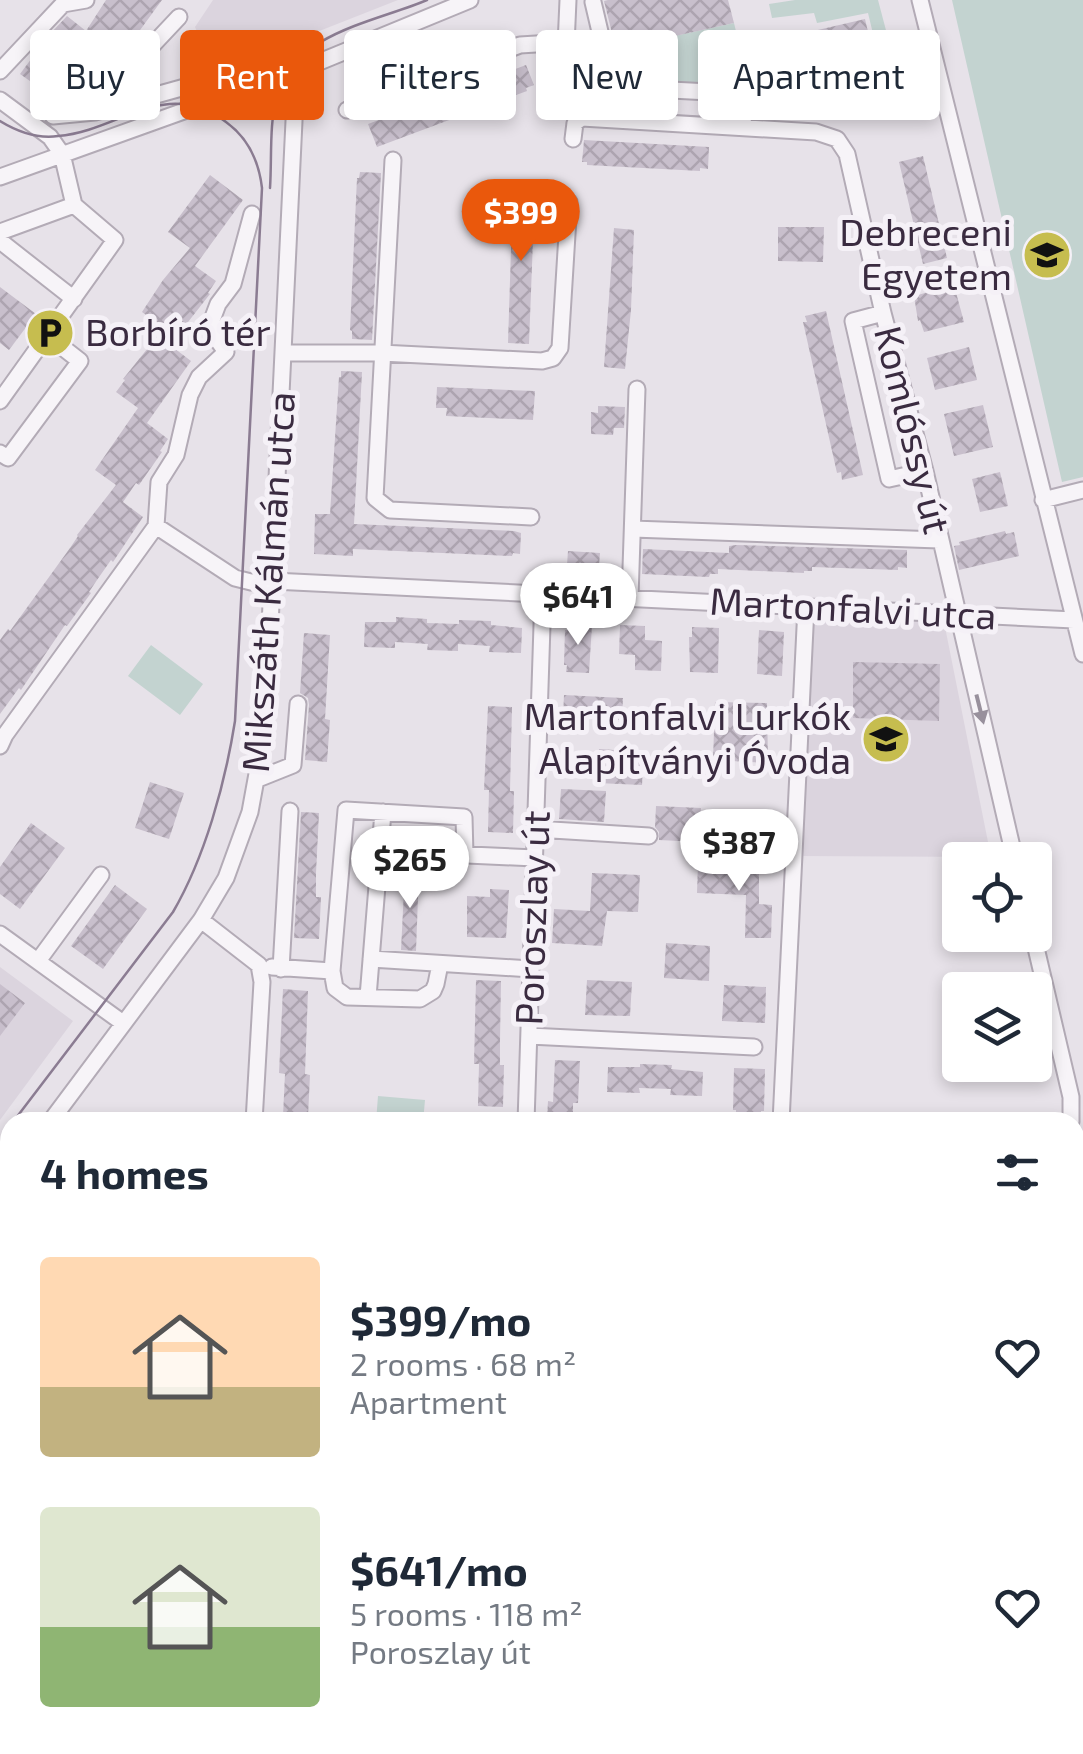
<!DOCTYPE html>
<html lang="en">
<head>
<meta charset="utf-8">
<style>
	body { margin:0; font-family:"Exo 2",sans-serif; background:#f6f6f7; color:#1f2937; height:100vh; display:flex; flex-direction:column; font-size:38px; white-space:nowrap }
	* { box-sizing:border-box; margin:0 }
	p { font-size:32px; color:#747a83 }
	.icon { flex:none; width:55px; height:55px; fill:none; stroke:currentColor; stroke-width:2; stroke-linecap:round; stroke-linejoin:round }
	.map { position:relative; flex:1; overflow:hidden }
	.side { position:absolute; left:0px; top:1112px; width:1085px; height:642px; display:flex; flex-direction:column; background:#fff; border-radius:30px 30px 0 0; box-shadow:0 5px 15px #0003 }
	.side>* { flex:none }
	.top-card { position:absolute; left:30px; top:30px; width:1025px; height:90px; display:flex; gap:20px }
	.controls { position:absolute; left:942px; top:842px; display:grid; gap:20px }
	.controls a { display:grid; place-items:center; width:110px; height:110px; border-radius:10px; background:#fff; box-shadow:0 5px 15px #0003; font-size:50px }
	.price { position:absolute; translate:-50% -85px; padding:0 22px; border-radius:35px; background:#fff; color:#222; font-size:32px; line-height:65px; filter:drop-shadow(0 2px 5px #0008) }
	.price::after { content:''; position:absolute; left:50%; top:60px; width:30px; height:22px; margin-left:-15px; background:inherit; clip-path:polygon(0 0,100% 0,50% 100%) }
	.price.on { background:#ea580c; color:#fff }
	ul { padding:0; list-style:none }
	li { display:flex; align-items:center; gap:30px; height:250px; padding:0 40px }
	li span { display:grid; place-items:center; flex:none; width:280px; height:200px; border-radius:10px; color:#555 }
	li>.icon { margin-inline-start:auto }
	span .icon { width:120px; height:120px; fill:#fffc; stroke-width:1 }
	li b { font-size:42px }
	h2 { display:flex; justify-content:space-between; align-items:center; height:120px; padding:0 40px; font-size:42px }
	.pill { padding:0 35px; border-radius:10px; background:#fff; box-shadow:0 5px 15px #0003; font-size:35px; line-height:90px }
	.pill.on { background:#ea580c; color:#fff }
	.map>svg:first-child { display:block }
	.built { fill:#dbd4de }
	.park { fill:#c3d3d0 }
	.building { fill:url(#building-cross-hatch) }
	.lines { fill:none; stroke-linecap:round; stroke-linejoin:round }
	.minor-casing { stroke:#b3abb6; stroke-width:19 }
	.minor { stroke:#f7f4f8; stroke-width:15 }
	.tram { stroke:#8b7c92; stroke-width:2.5 }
	.oneway { fill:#98909c }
	.labels { text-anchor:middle; stroke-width:10; stroke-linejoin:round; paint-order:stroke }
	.poi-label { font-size:38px; fill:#3a2b40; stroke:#f5f1f7; text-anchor:end }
	.street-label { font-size:38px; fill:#3a2b40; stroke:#f5f1f7 }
</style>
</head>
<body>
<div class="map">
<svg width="1083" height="1754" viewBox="0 0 1083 1754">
	<defs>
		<pattern id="building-cross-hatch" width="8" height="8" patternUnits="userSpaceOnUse" patternTransform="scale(2.5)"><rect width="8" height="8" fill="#c8bfcc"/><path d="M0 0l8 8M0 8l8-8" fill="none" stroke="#ada4b0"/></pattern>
	</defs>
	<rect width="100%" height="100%" fill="#e7e2e9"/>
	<path class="built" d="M213,0H398L215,72L195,27Z
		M811,612L944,622L991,857L798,856Z
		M0,967L73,1021L0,1120Z"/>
	<path class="park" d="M795,0H878L897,72L883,75L868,13L817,23L814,13L772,18L769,4Z
		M952,0H1083V477L1062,482Z
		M734,23L745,68L712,74L714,85L619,82L610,50Z
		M151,645L203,684L180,715L128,676Z
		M378,1096L425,1100L423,1122H376Z"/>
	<path class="building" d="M106,0H162L135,37L132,35L124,47L100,30L51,96L20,74L49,35L67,16L86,31Z
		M608,0H728L734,23L616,49L604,1Z
		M865,19L876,66L763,87L749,83L713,81L711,74L750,67L745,47Z
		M526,65L534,85L526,88L527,91L377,147L368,124Z
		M584,140L709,147L708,169L700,168V171L587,165V162H582Z
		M923,156L947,258L923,264L899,162Z
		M360,172L381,173L372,340L352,339V331L350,330L357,178H359Z
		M210,175L243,200L195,266L216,281L208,293L210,294L170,345L191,361L147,423L168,439L160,451L162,452L139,485L136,483L123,502L143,517L113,562L111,560L97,580L89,592L91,593L67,626L65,625L21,690L19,688L0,714V640L8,629L10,631L70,548L78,536L77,535L116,485L95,470L138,408L116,392L125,380L123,379L164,328L142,312L163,280L190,248L168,232Z
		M513,186L535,187L529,344L508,343Z
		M778,227H824L823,262L778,261Z
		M614,228L634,230L631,310L625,369L604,367Z
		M954,285L964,322L924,332L920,320L918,321L914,296Z
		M0,287L36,314L9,350L0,343Z
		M826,311L863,475L842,480L841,472L837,473L803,322H807L805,316Z
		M969,347L977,380L935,390L927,358Z
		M341,371L362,372L354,524L514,531L521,533L520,554L513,553L512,556L353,549V556L314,554L315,514H330L339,377H341Z
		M437,387L535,391L533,420L446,416L447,408H436Z
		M983,405L993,447L954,456L944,414Z
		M598,406L625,407L624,428H614L613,435L591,434V412L598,413Z
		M1000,472L1008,506L980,512L972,479Z
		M1005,531L1006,534L1014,532L1019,556L959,570L954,546L960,545L959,542Z
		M736,545L907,550V568L898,567V570L812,567V571H804V573L718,569V574H710L709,577L642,574L643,549L729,553V546Z
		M568,551L600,553L598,581L566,579Z
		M396,617L427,619V623L459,624V620L491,621V625L522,628L521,653L489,652L490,646L458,644V651L427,650L428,644L395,642V648L364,647L365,622H396Z
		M569,623L592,625L589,673L566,672L567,665H564L565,630H568Z
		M620,625L645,626V640L662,641L661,671L635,670V655L619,654Z
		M692,627L719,628L718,673L690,672L689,637H692Z
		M759,630L784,632L782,676L757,674Z
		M304,633L330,635L325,719L330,720L327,762L305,760L309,705L308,698L300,693Z
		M853,662L940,664L939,721L853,718Z
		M564,695L623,698L622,720L563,717Z
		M715,702L767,703L768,763L713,760Z
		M488,706L512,707L510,791H514L513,833L488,832L489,790H484Z
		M599,749L644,752L642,785L597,783Z
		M150,782L184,793L169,839L135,828Z
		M561,789L606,791L604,822L559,819Z
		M656,806L701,808L699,842L659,840V832L655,827Z
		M732,809L776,811L774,846L730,843Z
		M301,812L319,813L316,873V897H321L319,939L294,938Z
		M31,823L65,848L20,909L0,894V867Z
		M698,864L759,868V904L772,905L771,938H745L746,895L697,893Z
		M405,870L419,871L416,951L401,950Z
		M592,873L640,875L638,912L607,911L602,946L552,943L554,909L590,911Z
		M115,885L147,909L103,969L71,946Z
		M490,889L509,890L506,938L467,937V896L490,897Z
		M666,943L710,946L709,981L664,978Z
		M476,980L501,981L500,1041V1065H504L503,1107L478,1106L479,1064H474Z
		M587,980L632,982L630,1016L585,1015Z
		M0,984L25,1003L0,1036Z
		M724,985L766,987L765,1023L722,1021Z
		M283,989L308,991L305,1074L310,1075L308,1117L283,1116L285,1074L279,1073Z
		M555,1060L580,1061L578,1103H573V1122H550V1120L547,1119L548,1101L553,1102Z
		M640,1064L672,1065L671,1069L703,1072L702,1096L670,1095L671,1089L639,1088L640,1093L607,1092L608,1067H640Z
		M734,1068L765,1069L764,1111H761V1122H736V1110H733Z"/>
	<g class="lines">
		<g class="minor-casing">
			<path id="minor" d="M568,0L564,91L570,109L582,118L816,132L837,139L847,154L883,313L925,471L1015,860
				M920,0L1083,654
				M593,2L613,87L748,94L742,127
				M131,68L95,112L53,116L80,82L111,62L131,68L179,17
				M0,71L63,4L86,0
				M0,100L50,137L62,154L74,205
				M347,110L520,45L568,42L585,47V75L590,83L613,87
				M95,112L210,80
				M573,139L575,123L582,118
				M393,160L375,498L390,510L531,517
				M0,177L312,65L470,0
				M0,232L74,205
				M0,241L74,299
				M883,313L853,321L889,479L925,471
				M283,353H381L542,361L553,358L560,348L569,202
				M0,401L115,240L74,205
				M0,453L8,458L80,361L48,336
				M1043,500L1083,490
				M156,526L235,578L251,582L273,581L1074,620
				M633,529L939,540
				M630,598L637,389
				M0,746L5,735L156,526L159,482L176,455L190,395L199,377L226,352L216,338L212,320L218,304L233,284L252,214
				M258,779L293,765L298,704
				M536,829L649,836
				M380,851L535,858
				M201,920L259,965L262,982L254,1122
				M0,934L123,1023
				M1033,935L1071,1097V1122
				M371,959L531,969
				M38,961L101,875
				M440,964L436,984L433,991L420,999L347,997L335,988L332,971L346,810L464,817L465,855
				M272,967L332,971
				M281,969L290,811
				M368,997L383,812
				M529,1036L754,1047
				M50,1122L201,920L226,878L250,812L265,730L295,100L300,85L312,65
				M526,1122L543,594
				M781,1122L806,607
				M0,1190L10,1176
				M1075,1243L1083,1252
				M0,1347H10
				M1075,1355L1083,1328
				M1075,1384L1083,1398
				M0,1442H10
				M1075,1611L1083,1599
				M978,1745L990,1754
				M223,1754L224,1745
				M499,1754L500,1745"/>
		</g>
		<use href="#minor" class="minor"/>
		<path class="tram" d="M0,121C18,132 37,139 58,136C120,131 164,76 226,122C248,138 259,162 262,188L235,721C225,784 205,857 173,912L13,1122
			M270,188C272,158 269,124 277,95C294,33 375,22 427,0
			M0,1151L10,1138"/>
	</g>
	<defs><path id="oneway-solid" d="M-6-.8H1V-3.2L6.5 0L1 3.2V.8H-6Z" transform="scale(2.5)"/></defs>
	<use class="oneway" href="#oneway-solid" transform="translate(980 709) rotate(76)"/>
	<defs>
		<g id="university-disc" transform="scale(2.5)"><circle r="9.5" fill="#c6bd4f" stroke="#f5f1f7"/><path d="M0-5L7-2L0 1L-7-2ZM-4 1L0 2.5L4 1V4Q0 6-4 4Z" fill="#111"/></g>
		<g id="parking-disc" transform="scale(2.5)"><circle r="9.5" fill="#c6bd4f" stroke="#f5f1f7"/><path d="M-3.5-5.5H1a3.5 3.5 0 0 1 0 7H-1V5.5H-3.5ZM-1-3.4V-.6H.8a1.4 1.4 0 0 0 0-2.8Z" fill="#111"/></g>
		<g id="school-disc" transform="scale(2.5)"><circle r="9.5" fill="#c6bd4f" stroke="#f5f1f7"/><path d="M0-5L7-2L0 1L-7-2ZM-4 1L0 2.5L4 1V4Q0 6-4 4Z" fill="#111"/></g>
	</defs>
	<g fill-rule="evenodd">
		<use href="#university-disc" x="1047" y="255"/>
		<use href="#parking-disc" x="50" y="333"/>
		<use href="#school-disc" x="886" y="739"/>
	</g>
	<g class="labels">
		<g class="poi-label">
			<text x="1012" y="246">Debreceni<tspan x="1012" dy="44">Egyetem</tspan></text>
			<text x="85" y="346" text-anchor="start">Borbíró tér</text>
			<text x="851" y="730">Martonfalvi Lurkók<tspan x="851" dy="44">Alapítványi Óvoda</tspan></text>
		</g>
		<g class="street-label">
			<text transform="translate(912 430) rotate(76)" y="13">Komlóssy út</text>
			<text transform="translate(269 582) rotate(-86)" y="13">Mikszáth Kálmán utca</text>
			<text transform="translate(853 609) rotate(3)" y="13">Martonfalvi utca</text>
			<text transform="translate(533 918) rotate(-88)" y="13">Poroszlay út</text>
		</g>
	</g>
</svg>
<div class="controls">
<a><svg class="icon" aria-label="locate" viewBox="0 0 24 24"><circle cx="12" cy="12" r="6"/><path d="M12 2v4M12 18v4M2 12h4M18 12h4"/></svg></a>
<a><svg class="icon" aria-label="layers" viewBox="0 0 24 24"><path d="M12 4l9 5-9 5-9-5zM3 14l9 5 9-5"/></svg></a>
</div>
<b class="price on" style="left:521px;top:264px">$399</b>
<b class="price" style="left:578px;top:648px">$641</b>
<b class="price" style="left:739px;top:894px">$387</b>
<b class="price" style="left:410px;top:911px">$265</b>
<div class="top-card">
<a class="pill">Buy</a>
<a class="pill on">Rent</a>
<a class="pill">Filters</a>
<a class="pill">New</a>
<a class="pill">Apartment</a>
</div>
<section class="side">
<h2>4 homes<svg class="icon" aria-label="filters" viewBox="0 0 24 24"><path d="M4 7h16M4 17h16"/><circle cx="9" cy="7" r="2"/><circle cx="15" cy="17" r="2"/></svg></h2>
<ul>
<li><span style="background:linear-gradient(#ffd9b3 65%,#c2b280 0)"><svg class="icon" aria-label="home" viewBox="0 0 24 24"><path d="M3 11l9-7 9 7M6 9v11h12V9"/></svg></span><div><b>$399/mo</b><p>2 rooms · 68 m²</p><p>Apartment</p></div><svg class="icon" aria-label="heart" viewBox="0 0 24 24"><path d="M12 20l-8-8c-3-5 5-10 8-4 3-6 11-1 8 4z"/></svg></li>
<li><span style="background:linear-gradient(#dfe7d0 60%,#8fb573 0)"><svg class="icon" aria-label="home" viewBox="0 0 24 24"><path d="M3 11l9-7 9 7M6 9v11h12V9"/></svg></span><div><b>$641/mo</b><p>5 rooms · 118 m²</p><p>Poroszlay út</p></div><svg class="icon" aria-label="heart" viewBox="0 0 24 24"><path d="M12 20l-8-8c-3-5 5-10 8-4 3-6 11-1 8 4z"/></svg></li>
</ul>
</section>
</div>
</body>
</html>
